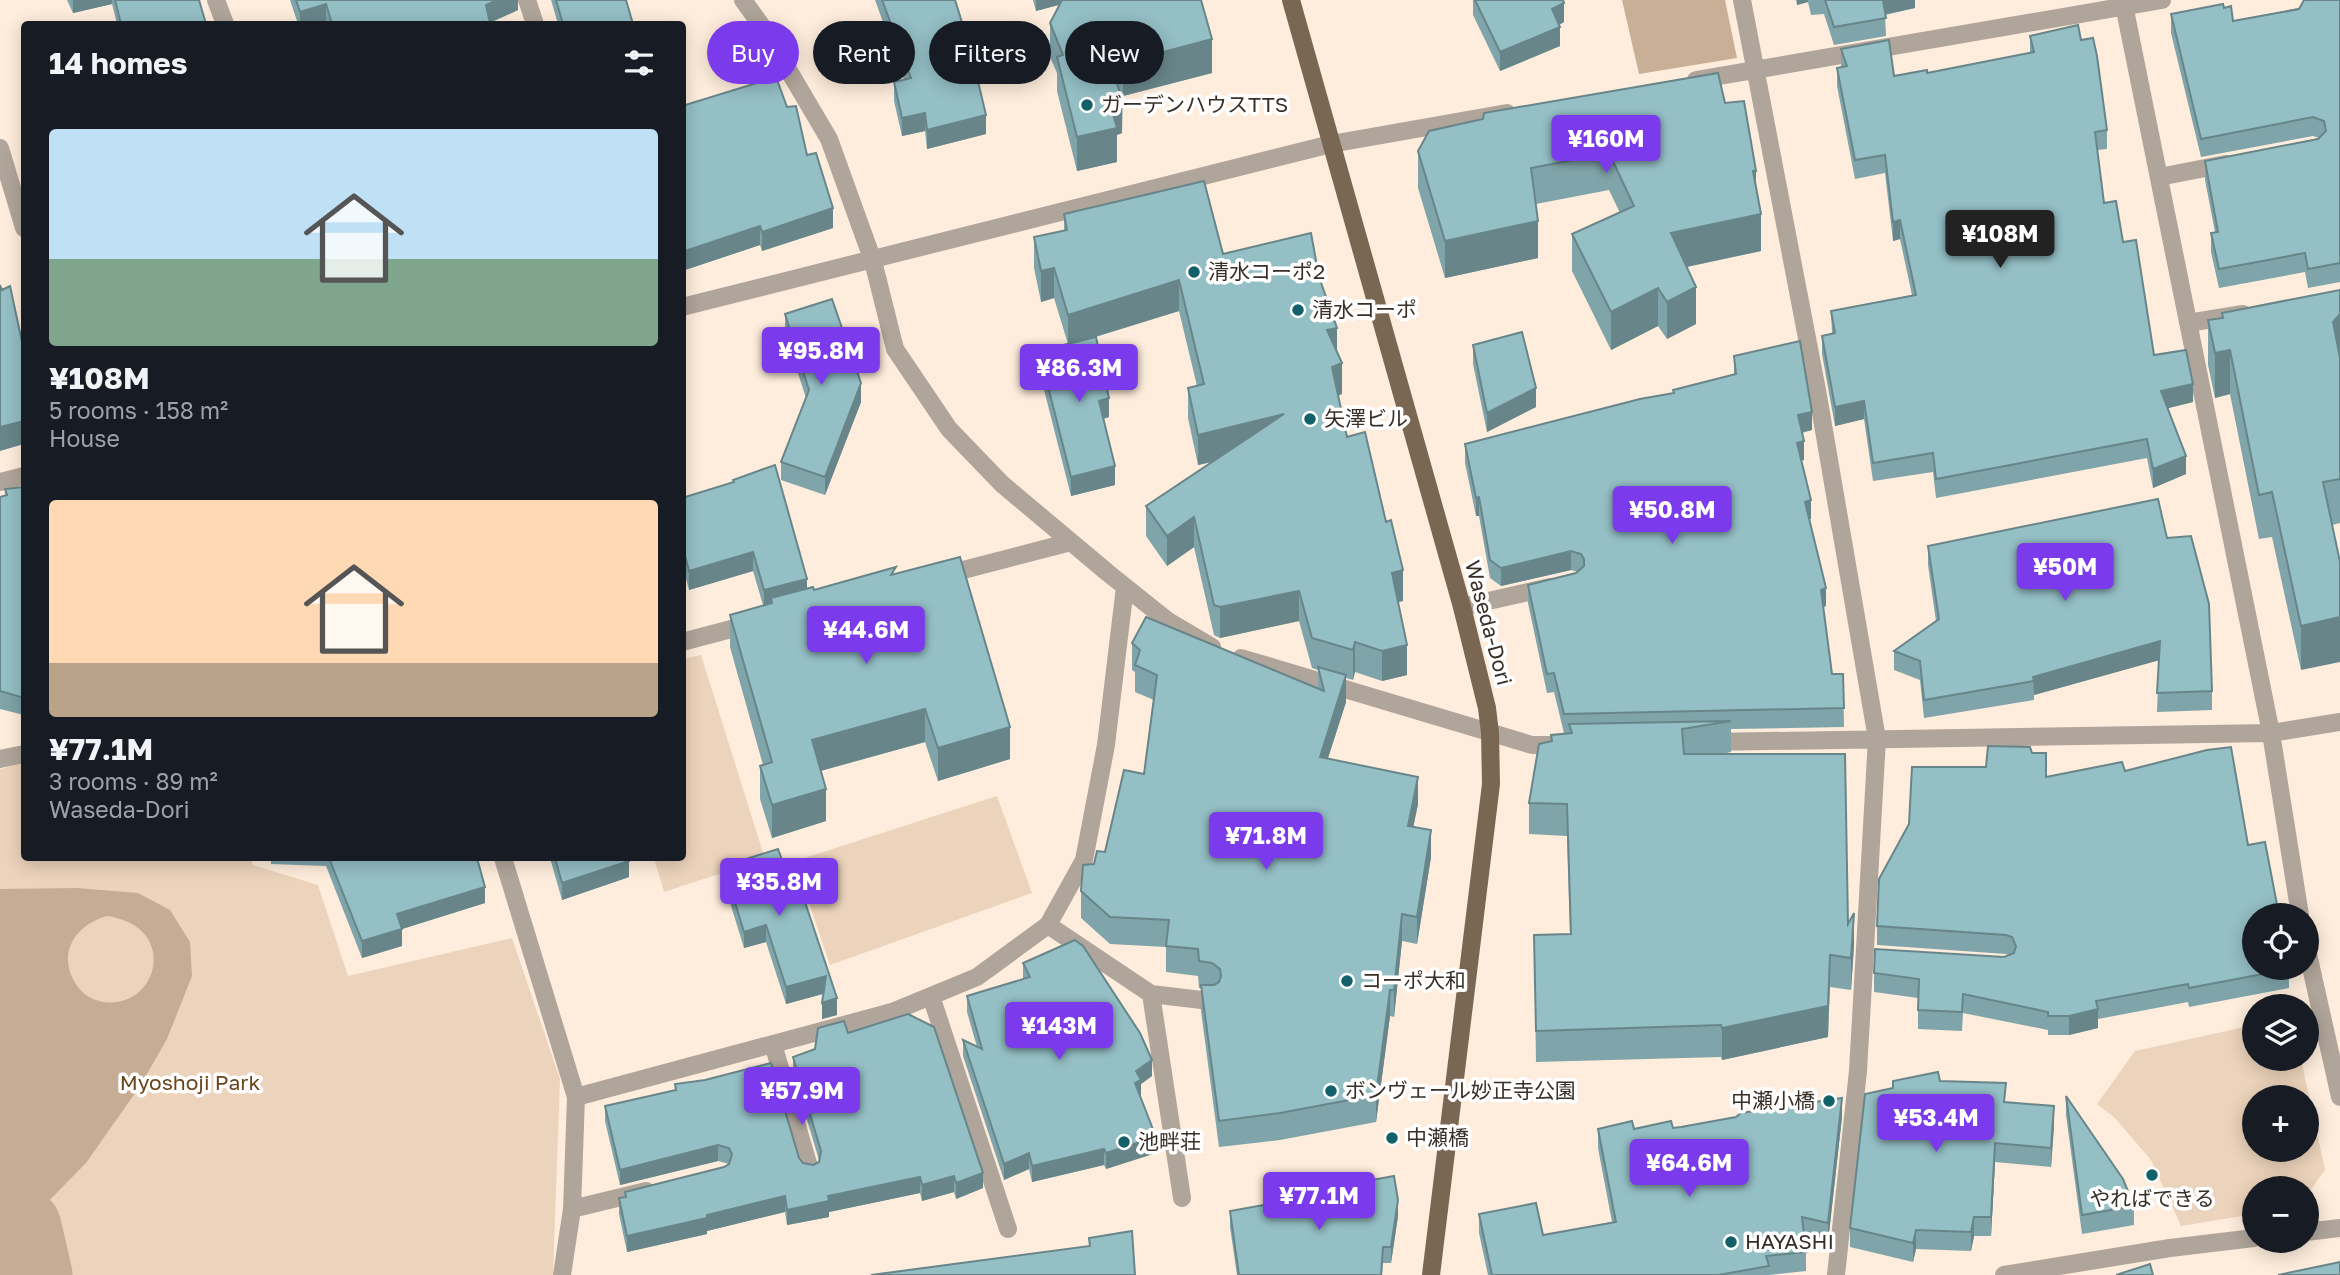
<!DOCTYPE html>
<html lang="en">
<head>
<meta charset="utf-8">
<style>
	body { margin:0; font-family:"Golos Text","Noto Sans JP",sans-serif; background:#242831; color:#f1f3f6; height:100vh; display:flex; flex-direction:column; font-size:26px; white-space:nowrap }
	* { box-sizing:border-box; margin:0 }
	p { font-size:23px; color:#9ea1a6 }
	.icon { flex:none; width:38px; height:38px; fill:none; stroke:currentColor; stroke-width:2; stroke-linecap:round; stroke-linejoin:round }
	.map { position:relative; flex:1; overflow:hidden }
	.side { position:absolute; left:21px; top:21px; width:665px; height:840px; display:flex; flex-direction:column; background:#171b24; border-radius:7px; box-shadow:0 4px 18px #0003 }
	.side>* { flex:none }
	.hud { position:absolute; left:707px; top:21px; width:665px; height:63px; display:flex; gap:14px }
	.buttons { position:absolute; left:2242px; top:903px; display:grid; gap:14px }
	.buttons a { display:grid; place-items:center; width:77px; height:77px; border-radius:50%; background:#171b24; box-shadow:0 4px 18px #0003; font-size:35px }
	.price { position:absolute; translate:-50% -60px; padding:0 16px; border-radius:7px; background:#7c3aed; color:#fff; font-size:23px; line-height:46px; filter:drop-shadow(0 2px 4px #0008) }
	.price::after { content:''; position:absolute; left:50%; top:42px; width:21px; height:16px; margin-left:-10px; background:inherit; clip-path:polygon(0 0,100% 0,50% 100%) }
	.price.on { background:#222; color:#fff }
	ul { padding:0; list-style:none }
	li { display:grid; align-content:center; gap:14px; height:371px; padding:0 28px }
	li span { display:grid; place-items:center; height:217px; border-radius:7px; color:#555 }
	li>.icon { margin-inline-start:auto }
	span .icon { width:126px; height:126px; fill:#fffc; stroke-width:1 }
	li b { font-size:30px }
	h2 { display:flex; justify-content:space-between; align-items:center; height:84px; padding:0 28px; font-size:30px }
	.tag { padding:0 24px; border-radius:32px; background:#171b24; box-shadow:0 4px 18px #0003; font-size:24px; line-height:63px }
	.tag.on { background:#7c3aed; color:#fff }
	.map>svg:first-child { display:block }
	.green { fill:#ecd3bb; fill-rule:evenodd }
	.forest { fill:#c9af96 }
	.water { fill:#c5ac92; fill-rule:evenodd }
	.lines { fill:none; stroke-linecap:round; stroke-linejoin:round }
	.river { stroke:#c5ac92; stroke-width:77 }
	.minor { stroke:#b0a59a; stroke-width:18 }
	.major { stroke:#7a6753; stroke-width:18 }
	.wall { fill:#7fa4a9 }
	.shaded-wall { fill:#68868a }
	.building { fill:#94bfc5; stroke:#68868a; stroke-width:2 }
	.poi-dot { fill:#12616a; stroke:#fff; stroke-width:2.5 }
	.labels { text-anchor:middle; stroke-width:7; stroke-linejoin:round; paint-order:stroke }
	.poi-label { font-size:21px; fill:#383028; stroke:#fff; text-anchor:start }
	.street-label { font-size:21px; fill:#383028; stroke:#fff }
	.park-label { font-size:21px; fill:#6a461c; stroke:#fff }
</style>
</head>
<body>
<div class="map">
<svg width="2340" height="1275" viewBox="0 0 2340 1275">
	<rect width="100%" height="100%" fill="#feeddc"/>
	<path class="green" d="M701,655L765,859L664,892L654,858H682L683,659Z
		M24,763V858H251L253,865L318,885L348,976L512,938L560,1079L553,1275H0V769Z
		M997,796L1032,893L830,965L795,861Z
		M2254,1025V1059H2301L2325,1170L2307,1195L2306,1188H2254V1214L2181,1226L2151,1160L2115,1118L2097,1104L2135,1051ZM2254,1097H2306V1150H2254Z"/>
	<path class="forest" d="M1622,0H1725L1737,58L1639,74Z"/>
	<path class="water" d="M77,888L138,893L170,910L190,942L192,976L167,1039L140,1086L86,1163L23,1227L2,1235L0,1231V889ZM107,916C183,927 156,1015 99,1001C86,998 77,988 72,977C59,948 79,924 107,916Z"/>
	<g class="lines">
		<path class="river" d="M23,1227L34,1275"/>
		<path class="minor" d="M216,0L225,24
			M527,0L535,24
			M743,0L766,32L829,139L873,261L895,349L949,429L1002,484L1108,573L1168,621L1212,647
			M1742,0L1817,390L1877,739L1858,1071L1836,1275
			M2123,0L2271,733L2300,915
			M1696,80L2162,0
			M0,148L24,228
			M2159,177L2226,164
			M682,307L1331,144L1507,113
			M2188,323L2243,314
			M0,482L24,476
			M944,575L1071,542
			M1462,607L1550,587
			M682,642L750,624
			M1241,658L1532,745H1561
			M1708,742L2271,733L2340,722
			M0,759L24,754
			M503,858L576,1097L572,1209L562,1275
			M1048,925L1151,994L1182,1198
			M2306,945L2340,1097
			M1151,994L1210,1001
			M931,996L1008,1229
			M773,1044L810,1170
			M576,1097L892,1012L977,977L1048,925L1084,860L1106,745L1125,587
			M572,1209L646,1191
			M2306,1232L2340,1228
			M2004,1275L2170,1248L2254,1238"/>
		<path class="major" d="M1291,0L1462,607L1487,708L1490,733L1491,784L1431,1275"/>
	</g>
	<path class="wall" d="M67,0H199L206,24H117L112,4L73,13Z
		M290,0H518V10L490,23V24H298Z
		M551,0H626L633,24H558Z
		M875,0H955L986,134L927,149L925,131L902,136L894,101V82L904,80Z
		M1033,0H1201L1212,73L1123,96L1122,133L1117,135V162L1077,171L1057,91V73L1050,57V23L1059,5L1036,11Z
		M1473,0H1563L1564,22L1559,25L1560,46L1500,71L1473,15Z
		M1796,0H1915V8L1885,15L1886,36L1834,45L1824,14L1811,15L1808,2L1797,5Z
		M2340,0V282L2308,288L2305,272L2219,288L2211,252V233L2215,232L2205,180V161L2319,138L2313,136L2201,157L2171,33V14L2224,8L2233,21Z
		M2030,36L2081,40L2107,130V149L2097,150L2104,203L2123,242L2154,355L2193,402L2168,408L2186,474L2153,488L2147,458L1936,498L1933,472L1873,481L1864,419L1835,426L1822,354V336L1832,333L1831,311L1912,295L1900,239L1893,241L1885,173L1855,179L1837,86V68L1841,67V49L1894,76L1927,73L2030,53Z
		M1725,103L1756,188L1761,251L1687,267L1696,324L1667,339L1658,326L1611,350L1572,271V234L1620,213L1609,190L1536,204L1538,258L1445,278L1418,188V151Z
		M682,106L787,107L807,155L833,228L762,251L760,245L682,271Z
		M1064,214L1319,277L1337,352L1342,394L1338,395L1347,437L1403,601L1398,602L1407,675L1382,681L1355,672L1353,680L1346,678V702L1328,758L1418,804L1413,827L1431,857L1417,944L1402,941L1394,1017L1390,1016L1376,1122L1280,1140L1219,1147L1201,1011V988H1199L1198,976L1166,972V947L1110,944L1081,918V891L1094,864L1105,852L1144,774L1154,700L1135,692V672L1132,670V643L1318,689V670L1312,668L1299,621L1220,638L1214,635L1194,547L1167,566L1146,536V506L1212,462L1198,465L1188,418V388L1197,386L1179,311L1086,340L1109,417L1103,419L1115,485L1071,496L1039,370V351L1068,344L1054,298L1041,302L1034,268V237L1064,231Z
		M2340,290V523L2332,525L2301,670L2272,537L2259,539L2230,394L2215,398L2208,365V320L2222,318V313Z
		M785,314L861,402L825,495L781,480V462L806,398L785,333Z
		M1473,345L1536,407L1487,432L1473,364Z
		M1734,356L1812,430L1802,433L1804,460L1801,461L1811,519H1809L1826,606L1823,607L1832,674H1843L1844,727L1731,729V752L1722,754L1848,924L1854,945L1851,990L1830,987L1828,1037L1722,1060L1721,1057L1536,1062L1534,935L1570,934L1567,836L1529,834V803L1551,741L1569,733H1564L1554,692L1547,693L1528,603V585L1576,573L1578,572L1571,570L1501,586L1490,578L1479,516H1476L1465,463V444L1673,393L1734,374Z
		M24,487V715L0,709V497L5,495V489Z
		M682,498L807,589L814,590L896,573L1010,759L938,781L925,742L821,771L826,821L772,838L760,799V766L763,765L730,647V615L763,605L753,571L689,590L682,563Z
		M2167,538L2212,691V710L2157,712L2159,660L2034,695V700L1924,718L1920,680L1894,670V651L1936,621L1928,565V546Z
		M2032,753L2046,777L2125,771L2248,845L2289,968V988L2189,1007L2188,1002L2098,1019V1028L2069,1035H2048V1030L1963,1013L1962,1031L1918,1029V998L1874,992V973L2004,957L2009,955L2006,954L1877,945V926L1986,767Z
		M778,849L837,1015L822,1019L823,994L786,1004L766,942L744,948L724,883V866Z
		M271,858H477L485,903L402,929V946L362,958L326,866L271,864Z
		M550,858H628L629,877L562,900Z
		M1023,963L1152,1076L1141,1084L1140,1096L1156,1153L1106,1169L1104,1165L1032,1182L1029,1169L1004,1180L963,1056V1040L977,1047L967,1012V996L1023,979Z
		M848,1033L983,1188L956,1199L954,1192L922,1201L920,1193L829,1212V1217L787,1225L785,1212L707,1231V1234L627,1252L619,1214V1198L625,1197V1192L724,1167L729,1164L718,1161L620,1185L605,1121V1106L675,1091V1084L799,1158L803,1163L813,1165L819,1162V1160L793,1073V1057L815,1049Z
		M1940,1081L2006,1102L2054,1125L2051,1167L1995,1162L1991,1236H1974L1971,1251L1916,1249L1913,1262L1850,1247V1228Z
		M2066,1096L2134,1206V1225L2082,1234L2066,1115Z
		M1842,1117L1828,1242L1804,1236L1806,1252V1271L1769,1275H1488L1479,1233V1214L1543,1235L1612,1222L1598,1148V1129L1673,1128Z
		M1291,1195L1398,1216L1391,1263H1383L1382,1275H1237L1230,1227V1211L1291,1200Z"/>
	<path class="shaded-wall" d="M73,0H112V4L73,13Z
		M497,0H518V10L486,24V5Z
		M1036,0H1076L1036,11Z
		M1797,0H1808V2L1797,5Z
		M1882,0H1915V8L1882,15Z
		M1564,3V22L1552,28V9Z
		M326,4V24H300V12Z
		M1560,27V46L1500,71V52Z
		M1212,39V73L1123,96V79L1115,65Z
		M1122,100V133L1117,135V162L1077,171V137L1110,104Z
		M925,113V131L902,136V118Z
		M986,115V134L927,149V130Z
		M1753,171H1756V208Z
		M833,208V228L762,251V232Z
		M1761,214V251L1671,270V233Z
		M1900,220V239L1893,241V222Z
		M1538,221V258L1445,278V241Z
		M760,226V245L682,271V252Z
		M1054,268V298L1041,302V271Z
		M1179,280V311L1068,345V315Z
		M1696,287V324L1667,339V302Z
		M1658,288V326L1611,350V312Z
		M2340,314V358L2333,322Z
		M1337,328V358L1327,330Z
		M2230,350V394L2215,398V353Z
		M1342,363V394L1332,398V367Z
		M861,383V402L825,495V477Z
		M2193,384V402L2161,410V391Z
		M1536,388V407L1487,432V413Z
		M1109,398V417L1099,420V401Z
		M1864,401V419L1835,426V407Z
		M1812,412V430L1798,433V415Z
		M1284,414V445L1198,465V435Z
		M24,421V444L0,451V427Z
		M1804,441V460L1797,461V443Z
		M2186,456V474L2153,488V469Z
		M1115,466V485L1071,496V477Z
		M1479,497V516H1476V498Z
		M1811,500V519L1805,520V502Z
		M1194,517V547L1167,566V536Z
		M1571,551V570L1501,586V568Z
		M753,552V571L689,590V571Z
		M1403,570V601L1392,603V573Z
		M807,579V598L772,603L771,598V608L764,609V590Z
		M1826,588V606L1821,608V590Z
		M1299,591V621L1220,638V607Z
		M2340,617V662L2301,670V626Z
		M2160,641V660L2034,695L2033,677Z
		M1355,642V672L1353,680V650Z
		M1407,645V675L1382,681V651Z
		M1346,675V702L1320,783V757Z
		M925,709V742L812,773V740Z
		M1010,727V759L938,781V748Z
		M1418,777V804L1408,853V826Z
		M826,789V821L772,838V805Z
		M1431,830V857L1417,944V917Z
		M629,861V877L562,900V883Z
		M485,887V903L402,929V946L362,958V941L397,914Z
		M1854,913V945L1851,990V958Z
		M1402,914V941L1394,1017V990Z
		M766,925V942L744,948V932Z
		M1830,955L1828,1037L1722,1060V1028Z
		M826,976V993L786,1004V987Z
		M1390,990V1016L1376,1122V1095Z
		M837,998V1015L822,1019V1003Z
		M2098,1009V1028L2069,1035V1016Z
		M1152,1060V1076L1141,1084V1096L1135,1099L1136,1071Z
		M1842,1098V1117L1828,1242V1223Z
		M2054,1106V1125L2051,1167V1148Z
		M1156,1137V1153L1106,1169V1153Z
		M1995,1143V1162L1991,1236V1217Z
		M718,1145V1161L620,1185V1170Z
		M1104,1149V1165L1032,1182V1166Z
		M1029,1153V1169L1004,1180V1164Z
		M983,1173V1188L956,1199V1183Z
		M954,1176V1192L922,1201V1185Z
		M920,1177V1193L829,1212V1217L787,1225V1210L828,1196Z
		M785,1196V1212L707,1231V1234L627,1252V1236Z
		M1398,1200V1216L1391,1263V1247Z
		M1974,1217V1236L1971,1251V1232Z
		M1916,1230V1249L1913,1262V1243Z"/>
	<path class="building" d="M115,0H199L206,24H121Z
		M296,0H497L486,5L490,23L486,24H332L326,4L300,12Z
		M556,0H626L633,24H563Z
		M882,0H955L970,48L986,115L927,130L925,113L902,118L894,82L911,78Z
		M1062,0H1201L1212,39L1115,65L1123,79L1116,80L1122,100L1110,104L1117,128L1077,137L1057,57L1063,55L1050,23Z
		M1475,0H1563L1564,3L1552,9L1560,27L1500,52Z
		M1825,0H1883L1886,18L1834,27Z
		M2304,0H2340V263L2308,269L2305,253L2219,269L2211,233L2218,232L2205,161L2318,139L2326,131L2324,121L2313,117L2201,139L2171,14L2223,4L2224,8L2231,6L2233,21L2299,9Z
		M2078,25L2081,40L2093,38L2097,56L2107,130L2095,132L2104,203L2116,201L2123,242L2136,240L2154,355L2186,350L2193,384L2161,391L2186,456L2153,469L2147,439L1936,479L1933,453L1873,463L1864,401L1835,407L1822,336L1835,333L1831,311L1916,295L1900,220L1893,222L1885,155L1855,160L1837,68L1847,66L1841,49L1889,40L1894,76L1927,70V73L2034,52L2030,36Z
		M1718,73L1725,103L1744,101L1756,171H1753L1761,214L1671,233L1696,287L1667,302L1658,288L1611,312L1572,234L1634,206L1609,153L1531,168L1538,221L1445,241L1418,151L1429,131L1483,119L1484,113Z
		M776,77L787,107L796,106L807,155L816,153L833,208L762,232L760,226L682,252V106Z
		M1204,181L1223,254L1311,233L1319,277L1337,328L1327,330L1342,363L1332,367L1347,437L1365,432L1386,522L1391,520L1403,570L1392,573L1407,645L1382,651L1355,642L1353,650L1312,638L1299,591L1220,607L1214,605L1194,517L1167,536L1146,506L1284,414L1198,435L1188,388L1204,384L1179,280L1068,315L1054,268L1041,271L1034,237L1067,230L1064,214Z
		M0,285L2,290L10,286L24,351V421L0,427Z
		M2340,290V314L2333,322L2340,358V479L2323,482L2340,562V617L2301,626L2272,492L2259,495L2230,350L2215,353L2208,320L2223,318L2222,313Z
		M832,299L861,383L825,477L781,462L809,390L785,314Z
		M1522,332L1536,388L1487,413L1473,345Z
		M1096,337L1109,398L1099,401L1115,466L1071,477L1039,351Z
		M1800,341L1812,412L1798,415L1804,441L1797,443L1811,500L1805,502L1826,588L1821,590L1832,674H1843L1844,708L1564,714L1554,673L1547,674L1528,585L1576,573L1584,566V559L1581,554L1571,551L1501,568L1490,560L1479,497L1476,498L1465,444L1640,399L1674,393L1673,390L1736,374L1734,356Z
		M775,465L807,579L764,590L753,552L689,571L682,544V498L734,482L733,480Z
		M24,487V698L0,691V497L7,495L5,489Z
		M2158,499L2167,538L2191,536L2209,604L2212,691L2157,693L2160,641L2033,677L2034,681L1924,700L1920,661L1894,651L1939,619L1928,546Z
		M960,557L1010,727L938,748L925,709L812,740L826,789L772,805L760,766L772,762L730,615L772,603L771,598L813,587L814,590L896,567L891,575Z
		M1146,617L1324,691L1318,667L1346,675L1320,757L1418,777L1408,826L1431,830L1417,917L1402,914L1394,990H1390L1376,1095L1280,1113L1219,1121L1201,985H1214L1219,982L1221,976L1220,969L1212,963L1199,961L1198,949L1166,946L1169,920L1110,917L1081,891L1083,865L1094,864L1097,851L1105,852L1124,770L1144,774L1157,675L1135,665L1140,650L1132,643Z
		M1731,721L1682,729L1684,754H1845L1848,924L1854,913L1851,958L1830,955L1828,1006L1722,1028L1721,1025L1536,1031L1534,935L1571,934L1567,804L1529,803L1539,744L1552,741L1551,735L1572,733L1569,724Z
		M1988,746L2030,747L2032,753H2046V777L2122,762L2125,771L2207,750L2231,747L2248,845L2265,842L2279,915H2254V968H2289V969L2189,988L2188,984L2096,1001L2098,1009L2069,1016H2048V1012L1963,994L1962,1012L1918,1010L1919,979L1874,973L1875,949L2004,957L2014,953L2016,946L2012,937L2006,935L1877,926L1879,879L1909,824L1912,767H1986Z
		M778,849L796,897L803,896L837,998L822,1003L826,976L786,987L766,925L744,932L724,866Z
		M329,858H477L485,887L397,914L402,929L362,941Z
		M555,858H628L629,861L562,883Z
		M1075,940L1083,946L1140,1033L1152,1060L1136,1071L1141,1080L1135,1083L1156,1137L1106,1153L1104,1149L1032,1166L1029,1153L1004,1164L963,1040L982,1049L967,996L1030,977L1023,963Z
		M908,1014L934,1027L983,1173L956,1183L954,1176L922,1185L920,1177L828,1196L829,1201L787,1210L785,1196L707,1215V1218L627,1236L619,1198L626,1197L625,1192L724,1167L729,1164L732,1154L729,1148L718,1145L620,1170L605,1106L676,1090L675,1084L705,1080L771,1063L799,1158L803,1163L813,1165L819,1162L821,1151L793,1057L815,1049L818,1028L844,1021L848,1033Z
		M1938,1072L1940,1081L2006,1083L2004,1102L2054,1106L2051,1148L1995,1143L1991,1217H1974L1971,1232L1916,1230L1913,1243L1850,1228L1865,1094L1893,1088V1081Z
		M2066,1096L2123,1179L2134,1206L2082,1215Z
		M1842,1098L1828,1223L1802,1217L1806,1252L1766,1256L1769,1266L1718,1275H1492L1479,1214L1536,1203L1543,1235L1616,1222L1598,1129L1632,1121L1634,1129L1671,1121L1673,1128L1681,1127L1736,1117L1741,1113Z
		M1394,1176L1398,1200L1391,1247H1383L1381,1275H1239L1230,1211L1291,1200V1195Z
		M1132,1231L1135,1275H871L1090,1246L1089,1238Z
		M2340,1262V1275H2278Z
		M2150,1264L2153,1275H2116Z"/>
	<g class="poi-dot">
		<circle cx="1087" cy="105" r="7"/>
		<circle cx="1194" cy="272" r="7"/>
		<circle cx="1298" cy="310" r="7"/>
		<circle cx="1310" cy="419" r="7"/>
		<circle cx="1347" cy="981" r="7"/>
		<circle cx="1331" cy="1091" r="7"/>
		<circle cx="1829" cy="1101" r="7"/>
		<circle cx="1392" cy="1138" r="7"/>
		<circle cx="1124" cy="1142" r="7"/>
		<circle cx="2152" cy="1175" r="7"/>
		<circle cx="1731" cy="1242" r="7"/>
	</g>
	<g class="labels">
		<g class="poi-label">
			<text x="1101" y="112">ガーデンハウスTTS</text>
			<text x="1208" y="279">清水コーポ2</text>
			<text x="1312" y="317">清水コーポ</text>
			<text x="1324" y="426">矢澤ビル</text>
			<text x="1361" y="988">コーポ大和</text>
			<text x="1345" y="1098">ボンヴェール妙正寺公園</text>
			<text x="1815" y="1108" text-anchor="end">中瀬小橋</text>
			<text x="1406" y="1145">中瀬橋</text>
			<text x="1138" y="1149">池畔荘</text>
			<text x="2152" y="1206" text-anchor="middle">やればできる</text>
			<text x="1745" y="1249">HAYASHI</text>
		</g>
		<g class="street-label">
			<text transform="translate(1488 623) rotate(75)" y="7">Waseda-Dori</text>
		</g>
		<g class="park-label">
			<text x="190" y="1090">Myoshoji Park</text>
		</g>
	</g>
</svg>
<div class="buttons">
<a><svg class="icon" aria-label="locate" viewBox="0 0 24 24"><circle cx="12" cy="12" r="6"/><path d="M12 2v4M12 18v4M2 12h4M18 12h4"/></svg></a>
<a><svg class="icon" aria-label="layers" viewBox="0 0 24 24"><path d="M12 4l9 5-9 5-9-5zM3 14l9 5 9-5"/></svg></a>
<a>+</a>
<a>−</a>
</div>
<b class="price" style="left:1606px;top:175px">¥160M</b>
<b class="price on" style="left:2000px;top:270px">¥108M</b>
<b class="price" style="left:821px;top:387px">¥95.8M</b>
<b class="price" style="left:1079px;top:404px">¥86.3M</b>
<b class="price" style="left:1672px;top:546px">¥50.8M</b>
<b class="price" style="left:2065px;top:603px">¥50M</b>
<b class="price" style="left:866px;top:666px">¥44.6M</b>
<b class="price" style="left:1266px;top:872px">¥71.8M</b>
<b class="price" style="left:779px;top:918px">¥35.8M</b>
<b class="price" style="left:1059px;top:1062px">¥143M</b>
<b class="price" style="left:802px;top:1127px">¥57.9M</b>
<b class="price" style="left:1936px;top:1154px">¥53.4M</b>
<b class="price" style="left:1689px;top:1199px">¥64.6M</b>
<b class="price" style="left:1319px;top:1232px">¥77.1M</b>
<div class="hud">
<a class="tag on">Buy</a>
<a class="tag">Rent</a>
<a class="tag">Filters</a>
<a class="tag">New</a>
</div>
<section class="side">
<h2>14 homes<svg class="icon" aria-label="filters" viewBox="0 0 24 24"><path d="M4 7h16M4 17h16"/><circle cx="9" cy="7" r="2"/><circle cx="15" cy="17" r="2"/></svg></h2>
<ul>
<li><span style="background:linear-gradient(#bfe0f5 60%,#7fa58c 0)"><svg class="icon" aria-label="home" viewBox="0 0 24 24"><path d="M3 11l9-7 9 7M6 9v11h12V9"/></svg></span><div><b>¥108M</b><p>5 rooms · 158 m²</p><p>House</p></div></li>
<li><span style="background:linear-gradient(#ffd9b3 75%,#b9a48a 0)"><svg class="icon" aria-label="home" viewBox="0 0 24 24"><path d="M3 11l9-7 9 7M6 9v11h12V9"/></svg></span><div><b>¥77.1M</b><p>3 rooms · 89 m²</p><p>Waseda-Dori</p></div></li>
</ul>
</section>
</div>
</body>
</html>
